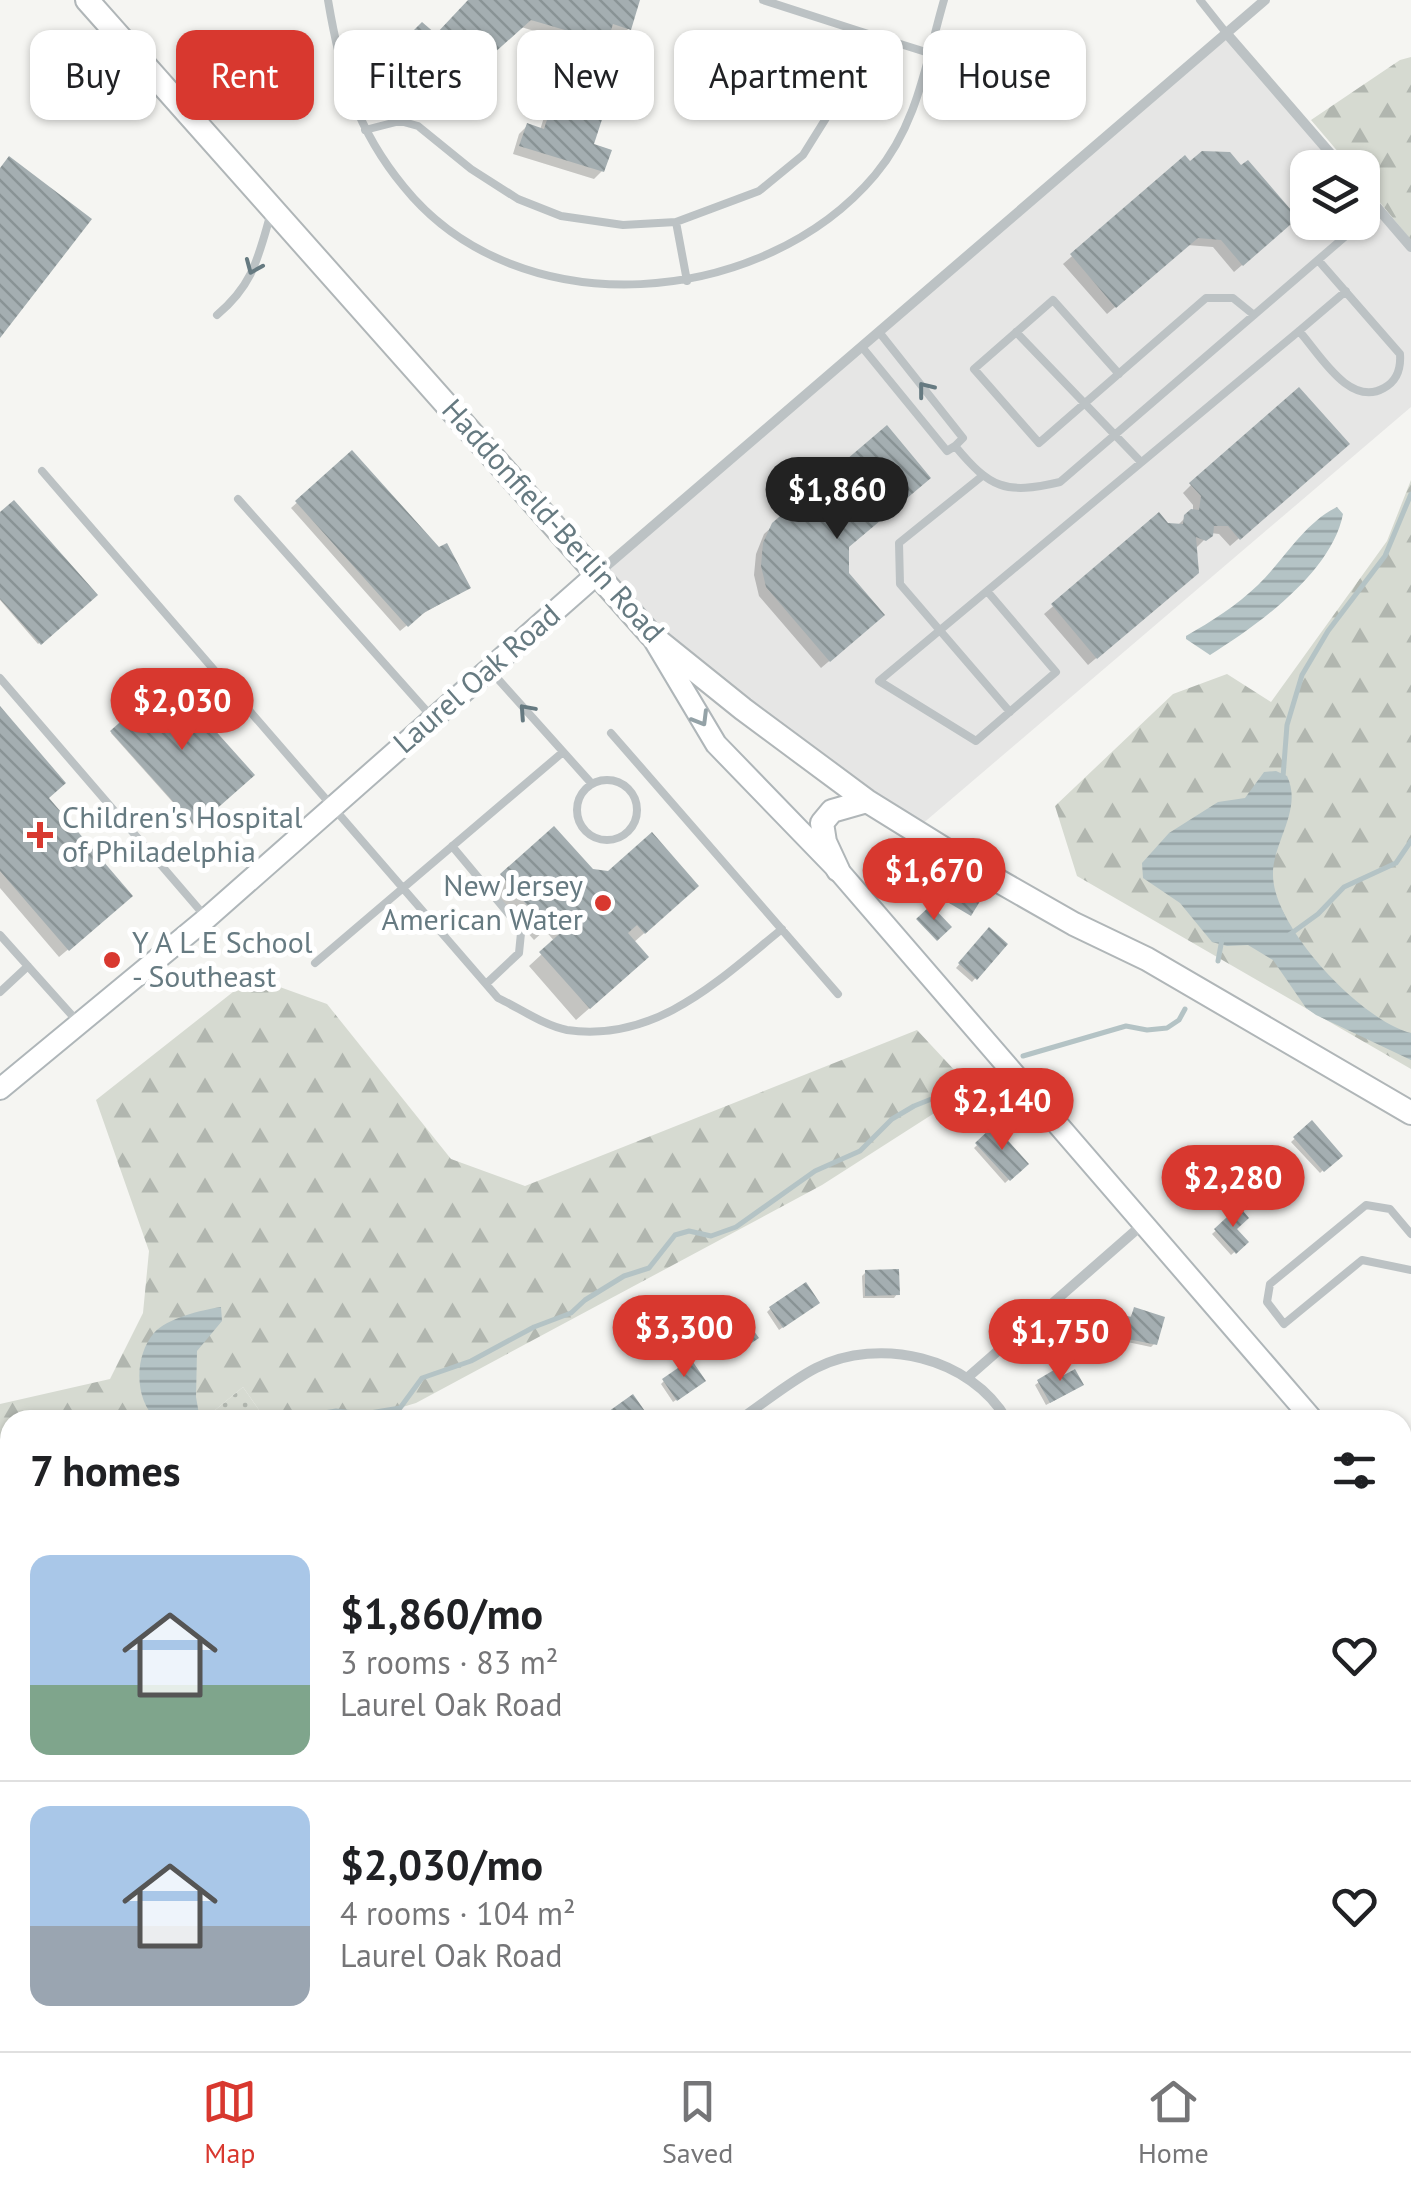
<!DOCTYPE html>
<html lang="en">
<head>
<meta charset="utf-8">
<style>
	body { margin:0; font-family:"PT Sans",sans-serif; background:#f2f2f2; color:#202124; height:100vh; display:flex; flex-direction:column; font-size:38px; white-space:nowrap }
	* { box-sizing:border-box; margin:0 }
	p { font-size:32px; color:#757577 }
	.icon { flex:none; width:55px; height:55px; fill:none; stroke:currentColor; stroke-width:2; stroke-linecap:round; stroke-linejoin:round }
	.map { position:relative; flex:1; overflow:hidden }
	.panel { position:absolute; left:0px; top:1410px; width:1412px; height:642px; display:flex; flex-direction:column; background:#fff; border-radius:30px 30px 0 0; box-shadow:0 2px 8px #0004 }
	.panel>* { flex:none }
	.banner { position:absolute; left:30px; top:30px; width:1352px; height:90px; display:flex; gap:20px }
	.fabs { position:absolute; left:1290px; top:150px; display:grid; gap:20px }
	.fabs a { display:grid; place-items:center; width:90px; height:90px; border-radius:20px; background:#fff; box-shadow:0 2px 8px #0004; font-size:50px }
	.price { position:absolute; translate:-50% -85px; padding:0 22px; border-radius:35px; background:#d8382f; color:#fff; font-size:32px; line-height:65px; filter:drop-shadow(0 2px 5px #0008) }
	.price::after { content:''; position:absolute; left:50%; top:60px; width:30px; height:22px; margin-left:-15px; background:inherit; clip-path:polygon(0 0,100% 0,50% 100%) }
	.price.current { background:#222; color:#fff }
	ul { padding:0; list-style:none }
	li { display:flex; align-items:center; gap:30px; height:250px; padding:0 30px }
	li+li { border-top:2px solid #e0e0e0 }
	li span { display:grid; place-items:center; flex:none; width:280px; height:200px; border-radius:20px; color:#555 }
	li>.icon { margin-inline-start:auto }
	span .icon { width:120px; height:120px; fill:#fffc; stroke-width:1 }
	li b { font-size:42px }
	h2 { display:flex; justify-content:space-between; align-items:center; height:120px; padding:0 30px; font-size:42px }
	.chip { padding:0 35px; border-radius:20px; background:#fff; box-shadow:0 2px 8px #0004; font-size:35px; line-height:90px }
	.chip.current { background:#d8382f; color:#fff }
	.menu { display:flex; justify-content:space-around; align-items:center; height:140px; border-top:2px solid #e0e0e0; background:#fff; font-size:28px; color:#757577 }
	.menu a { display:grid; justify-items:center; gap:5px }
	.menu .current { color:#d8382f }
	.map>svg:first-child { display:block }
	.built { fill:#e6e6e5 }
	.grass { fill:url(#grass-dots) }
	.forest { fill:url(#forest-firs) }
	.water { fill:url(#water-rules) }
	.shadow { fill:#0003 }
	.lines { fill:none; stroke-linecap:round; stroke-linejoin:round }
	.stream { stroke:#b4c3c5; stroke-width:5 }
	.building { fill:url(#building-back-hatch) }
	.secondary-casing { stroke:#afb6b9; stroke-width:24 }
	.primary-casing { stroke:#b0b6b8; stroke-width:26 }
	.lane { stroke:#bcc2c4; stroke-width:8 }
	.street { stroke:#bcc2c4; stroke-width:10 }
	.secondary { stroke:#fff; stroke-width:20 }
	.primary { stroke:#fff; stroke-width:22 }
	.oneway { stroke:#667a81 }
	.oneway2 { stroke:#94a2a7 }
	.poi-dot { fill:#d8382f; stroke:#fff; stroke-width:4 }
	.labels { text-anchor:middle; stroke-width:10; stroke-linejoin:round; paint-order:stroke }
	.street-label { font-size:30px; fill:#667a81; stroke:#fff }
	.poi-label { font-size:30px; fill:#667a81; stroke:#fff; text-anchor:start }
</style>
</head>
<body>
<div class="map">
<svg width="1411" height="2051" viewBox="0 0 1411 2051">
	<defs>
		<pattern id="grass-dots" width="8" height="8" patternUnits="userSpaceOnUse" patternTransform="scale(2.5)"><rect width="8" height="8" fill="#d6dad1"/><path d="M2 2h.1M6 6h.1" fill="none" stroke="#b1b6af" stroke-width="1.8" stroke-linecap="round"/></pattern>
		<pattern id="forest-firs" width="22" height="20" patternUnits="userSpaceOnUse" patternTransform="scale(2.5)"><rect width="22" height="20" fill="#d6dad1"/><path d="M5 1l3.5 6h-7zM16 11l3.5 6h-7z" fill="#b1b6af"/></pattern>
		<pattern id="water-rules" width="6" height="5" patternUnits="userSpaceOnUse" patternTransform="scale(2.5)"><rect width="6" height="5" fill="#b4c3c5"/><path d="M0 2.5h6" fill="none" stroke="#96a3a5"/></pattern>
		<pattern id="building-back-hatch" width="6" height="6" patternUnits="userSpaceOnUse" patternTransform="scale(2.5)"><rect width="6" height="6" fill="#a4aeb1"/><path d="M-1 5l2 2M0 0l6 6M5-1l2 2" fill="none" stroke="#899395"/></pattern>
	</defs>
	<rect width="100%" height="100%" fill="#f5f5f2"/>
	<path class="built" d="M1227,34L1343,167L1308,168V222H1362L1363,190L1411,247V407L914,831L743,709L597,574Z"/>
	<path class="grass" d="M243,1387L266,1420H203Z"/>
	<path class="forest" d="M1411,57V240L1363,182L1362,168L1351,167L1311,120L1400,60Z
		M1411,480V1069L1077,876L1055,806L1173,694L1227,674L1271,702L1387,541Z
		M252,977L327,1004L451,1159L525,1186L917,1030L972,1089L822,1185L416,1403L359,1420H266L243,1387L203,1420H10V2042H240V2051H0V1404L110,1379L143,1313L149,1251L96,1100Z"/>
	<path class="water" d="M1337,507L1343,514C1332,572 1258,625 1210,655L1186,639V636C1212,621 1236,606 1258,585C1284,560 1304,523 1337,507Z
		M1276,771L1287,776C1303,809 1273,842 1273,874C1272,927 1363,1022 1411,1033V1060L1316,1015L1306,1008L1273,960L1248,945L1227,946L1212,942L1180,903L1143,878L1142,863L1169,833L1218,802L1245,798L1264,772Z
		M221,1307L222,1321L197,1351L196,1397L200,1420H157C134,1400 134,1356 154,1333C167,1318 202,1310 221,1307Z"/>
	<path class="shadow" d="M471,0H638L629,28L621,37L608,32L591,146L602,171L594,179L513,154L519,134L527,126L540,130L568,41L521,27L469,73L479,86L453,110L392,56L422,25L436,37Z
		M1184,159L1287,226L1234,272L1213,247L1187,245L1107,314L1063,264Z
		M1338,452L1230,546L1219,534L1211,533L1195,549L1187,581L1088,665L1044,614L1159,516L1167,525L1177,526L1193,510V505L1183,493L1191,485Z
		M352,453L468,588L417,617L400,631L291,508Z
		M0,515L95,595L38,644L0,600Z
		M774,525L847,548L846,574L874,623L821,668L759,596L754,575L756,554L764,534Z
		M169,682L252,775L194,826L111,733Z
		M0,710L46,798L122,904L59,957L0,888Z
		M554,830L592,871L684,898L633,943V970L576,1020L529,966L555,942L545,930L534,940L489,889Z
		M989,930L1005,944L972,982L956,968Z
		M1311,1124L1339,1155L1320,1173L1291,1142Z
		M994,1129L1026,1164L1005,1183L974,1148Z
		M1239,1210L1234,1229L1246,1242L1231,1255L1212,1234Z
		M866,1272L897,1294L894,1298H863L862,1276Z
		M813,1306L779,1330L767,1312L770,1309Z
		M1134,1310L1154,1344L1151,1347L1113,1339L1118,1320L1122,1317L1129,1319Z
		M718,1338L752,1341L726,1359L714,1342Z
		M664,1381L700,1384L673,1402L661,1384Z
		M1039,1382L1077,1388L1046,1405L1035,1385Z
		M1411,1607V1642L1402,1633V1614Z
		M314,2042H338V2051H313Z"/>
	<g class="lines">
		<path class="stream" d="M1283,777L1287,725L1302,675L1328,631L1385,556L1411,494
			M1289,935L1318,914L1344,887L1396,863L1411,841
			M1218,961L1222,939
			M1023,1056L1126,1026L1147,1030L1167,1028L1179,1020L1185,1009
			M284,1420L336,1411L364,1414L400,1408L422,1378L471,1361L534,1327L571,1313L585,1300L624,1276L649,1268L675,1235L689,1231L711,1236L736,1227L815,1171L860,1151L892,1119L914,1106L989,1076
			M0,1592L10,1590"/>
	</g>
	<path class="building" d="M468,0H640L631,30L613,24L606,46L624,52L594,144L612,150L604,172L519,146L527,123L544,129L575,33L531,20L472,73L482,86L463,103L398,46L422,22L436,34Z
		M1202,151L1230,152L1241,165L1248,160L1298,218L1243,266L1221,240L1198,238L1116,308L1070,254L1185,155L1190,161Z
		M9,156L92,219L0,338V168Z
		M1299,387L1350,444L1240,540L1228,526H1214L1213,536L1206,541L1196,537L1199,573L1097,659L1051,604L1159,512L1168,523L1183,524L1184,515L1191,509L1199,510L1201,496L1189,483Z
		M887,425L931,478L849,547V573L885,615L830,662L766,587L761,566L763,543L772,523Z
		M352,450L439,547L447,543L471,588L425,612L408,627L295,501Z
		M14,500L98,595L41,645L0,599V512Z
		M169,679L255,775L196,827L110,731Z
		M0,706L66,783L49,798L133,896L69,951L0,871Z
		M554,826L593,869L608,871L652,832L699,886L645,934L637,925L628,933L649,957L590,1009L539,952L566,928L559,920L548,929L500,874Z
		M955,883L982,898L971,916L944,900Z
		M931,905L952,927L937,941L916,919Z
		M989,927L1008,944L977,980L958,963Z
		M1312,1120L1343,1156L1324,1172L1293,1137Z
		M994,1125L1029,1164L1010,1181L975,1143Z
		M1239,1206L1249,1218L1237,1229L1249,1242L1236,1254L1214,1229Z
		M899,1269L900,1295L865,1296V1270Z
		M806,1282L820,1303L783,1328L769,1307Z
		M1134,1307L1165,1317L1157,1345L1114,1336L1121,1314L1131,1317Z
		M744,1317L759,1338L731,1357L716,1336Z
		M691,1359L706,1381L677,1401L662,1379Z
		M1059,1367L1064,1375L1075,1369L1084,1385L1050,1403L1037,1380Z
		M633,1394L649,1417L644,1420H609L605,1414Z
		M1411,1968V2010L1402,2000V1976Z
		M440,2042H470V2050L440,2051Z"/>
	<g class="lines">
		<g class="secondary-casing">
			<path id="secondary" d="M654,640L716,744L838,870L1313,1420
				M0,1089L207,918L597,574
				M1402,1523L1411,1533"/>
		</g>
		<g class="primary-casing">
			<path id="primary" d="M87,0L651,635L743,709L867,801L967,863L1074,924L1147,959L1411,1113
				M838,870L825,842L822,823L832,811L867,801"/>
		</g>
		<path class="lane" d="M328,0C340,72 356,129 404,187C519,329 763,308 875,175C918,124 926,62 944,0
			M1200,0L1227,34
			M859,31L929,53
			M117,40L53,97L42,113L61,106L126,49
			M365,130L400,121L418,126L471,169L518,199L561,216L623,225L676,222L759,191L803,155L833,107L859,31L763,0
			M676,222L687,281
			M217,315C254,284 258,257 271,213
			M1299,331C1319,353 1349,408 1384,388C1397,381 1401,368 1400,354L1318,260
			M879,332L963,438L955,446
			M1016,332L1141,462
			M862,347L947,451L955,446
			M1119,374L1053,300L974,369L1039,443C1095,395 1150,346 1206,298H1233L1254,315
			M955,446C990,488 1005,495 1060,482L1362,222
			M42,471L498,998C519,1008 545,1026 567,1030C656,1043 719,980 782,929
			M981,477L899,543L900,584L1010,712
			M238,499L431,716
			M987,591L1056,672L976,741L879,681L1299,331L1346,291
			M489,669L592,784
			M0,678L204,915
			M611,733L838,994
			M577 810a30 30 0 1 1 60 0a30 30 0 1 1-60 0Z
			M452,846L517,924L521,933L519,953L486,984
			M0,935L77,1021
			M315,963L563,752
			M0,992L28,966
			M1411,1234L1390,1209L1366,1205L1270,1284L1267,1302L1284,1324L1362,1260L1411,1270"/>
		<path class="street" d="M1227,34L1343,168
			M1362,190L1411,247
			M597,574L1265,0
			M967,1378L1143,1224
			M739,1420C764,1403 789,1382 816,1368C879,1336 971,1357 1007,1420
			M1402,1886L1411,1896
			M930,2042L937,2051
			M1235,2042L1242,2051
			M389,2051V2042
			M625,2051L626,2042"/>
		<use href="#secondary" class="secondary"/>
		<use href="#primary" class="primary"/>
	</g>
	<defs><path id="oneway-chevron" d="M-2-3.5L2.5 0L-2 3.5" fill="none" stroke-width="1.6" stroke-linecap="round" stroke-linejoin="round" transform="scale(2.5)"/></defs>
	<g class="oneway">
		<use href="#oneway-chevron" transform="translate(253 267) rotate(113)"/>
		<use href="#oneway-chevron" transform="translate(925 389) rotate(-128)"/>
		<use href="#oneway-chevron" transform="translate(526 711) rotate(-132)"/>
	</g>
	<use class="oneway2" href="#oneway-chevron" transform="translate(701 719) rotate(59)"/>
	<g class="poi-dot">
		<path d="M35 820h10v10h10v10h-10v10h-10v-10h-10v-10h10z"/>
		<circle cx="603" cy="903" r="10"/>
		<circle cx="112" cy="960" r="10"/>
	</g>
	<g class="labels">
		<g class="street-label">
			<text transform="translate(553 521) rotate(48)" y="10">Haddonfield-Berlin Road</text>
			<text transform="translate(477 679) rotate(-41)" y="10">Laurel Oak Road</text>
		</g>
		<g class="poi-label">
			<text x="62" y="828">Children's Hospital<tspan x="62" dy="34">of Philadelphia</tspan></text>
			<text x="583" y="896" text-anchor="end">New Jersey<tspan x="583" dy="34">American Water</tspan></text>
			<text x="132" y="953">Y A L E School<tspan x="132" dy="34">- Southeast</tspan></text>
		</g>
	</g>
</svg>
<div class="fabs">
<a><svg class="icon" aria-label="layers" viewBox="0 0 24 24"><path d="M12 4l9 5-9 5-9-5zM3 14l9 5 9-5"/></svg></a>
</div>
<b class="price current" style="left:837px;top:542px">$1,860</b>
<b class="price" style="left:182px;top:753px">$2,030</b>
<b class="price" style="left:934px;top:923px">$1,670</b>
<b class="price" style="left:1002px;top:1153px">$2,140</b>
<b class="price" style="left:1233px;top:1230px">$2,280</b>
<b class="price" style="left:684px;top:1380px">$3,300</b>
<b class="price" style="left:1060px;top:1384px">$1,750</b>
<div class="banner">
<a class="chip">Buy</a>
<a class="chip current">Rent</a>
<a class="chip">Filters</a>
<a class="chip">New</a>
<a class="chip">Apartment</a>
<a class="chip">House</a>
</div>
<section class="panel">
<h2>7 homes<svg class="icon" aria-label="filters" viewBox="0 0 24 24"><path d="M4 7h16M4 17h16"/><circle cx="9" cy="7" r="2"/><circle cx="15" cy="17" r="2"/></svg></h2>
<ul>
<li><span style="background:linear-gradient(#a9c7e8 65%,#7fa58c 0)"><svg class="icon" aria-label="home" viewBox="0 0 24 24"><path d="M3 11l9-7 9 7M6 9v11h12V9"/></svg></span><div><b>$1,860/mo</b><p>3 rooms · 83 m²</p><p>Laurel Oak Road</p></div><svg class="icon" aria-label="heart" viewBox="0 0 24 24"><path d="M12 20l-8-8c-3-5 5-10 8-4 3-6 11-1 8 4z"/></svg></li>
<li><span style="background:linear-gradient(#a9c7e8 60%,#9aa5b1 0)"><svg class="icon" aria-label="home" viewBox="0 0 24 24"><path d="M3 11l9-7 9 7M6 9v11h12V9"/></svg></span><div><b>$2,030/mo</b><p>4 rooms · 104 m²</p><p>Laurel Oak Road</p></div><svg class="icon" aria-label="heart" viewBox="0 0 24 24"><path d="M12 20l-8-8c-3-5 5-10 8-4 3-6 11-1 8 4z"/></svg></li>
</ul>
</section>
</div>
<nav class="menu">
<a class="current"><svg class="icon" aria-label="map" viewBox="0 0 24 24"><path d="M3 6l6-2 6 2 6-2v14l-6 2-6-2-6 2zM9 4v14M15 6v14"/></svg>Map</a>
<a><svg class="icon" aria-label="saved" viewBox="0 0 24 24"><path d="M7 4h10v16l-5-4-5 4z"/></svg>Saved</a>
<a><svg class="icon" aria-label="home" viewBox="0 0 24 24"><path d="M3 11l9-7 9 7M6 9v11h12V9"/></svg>Home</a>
</nav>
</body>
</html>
